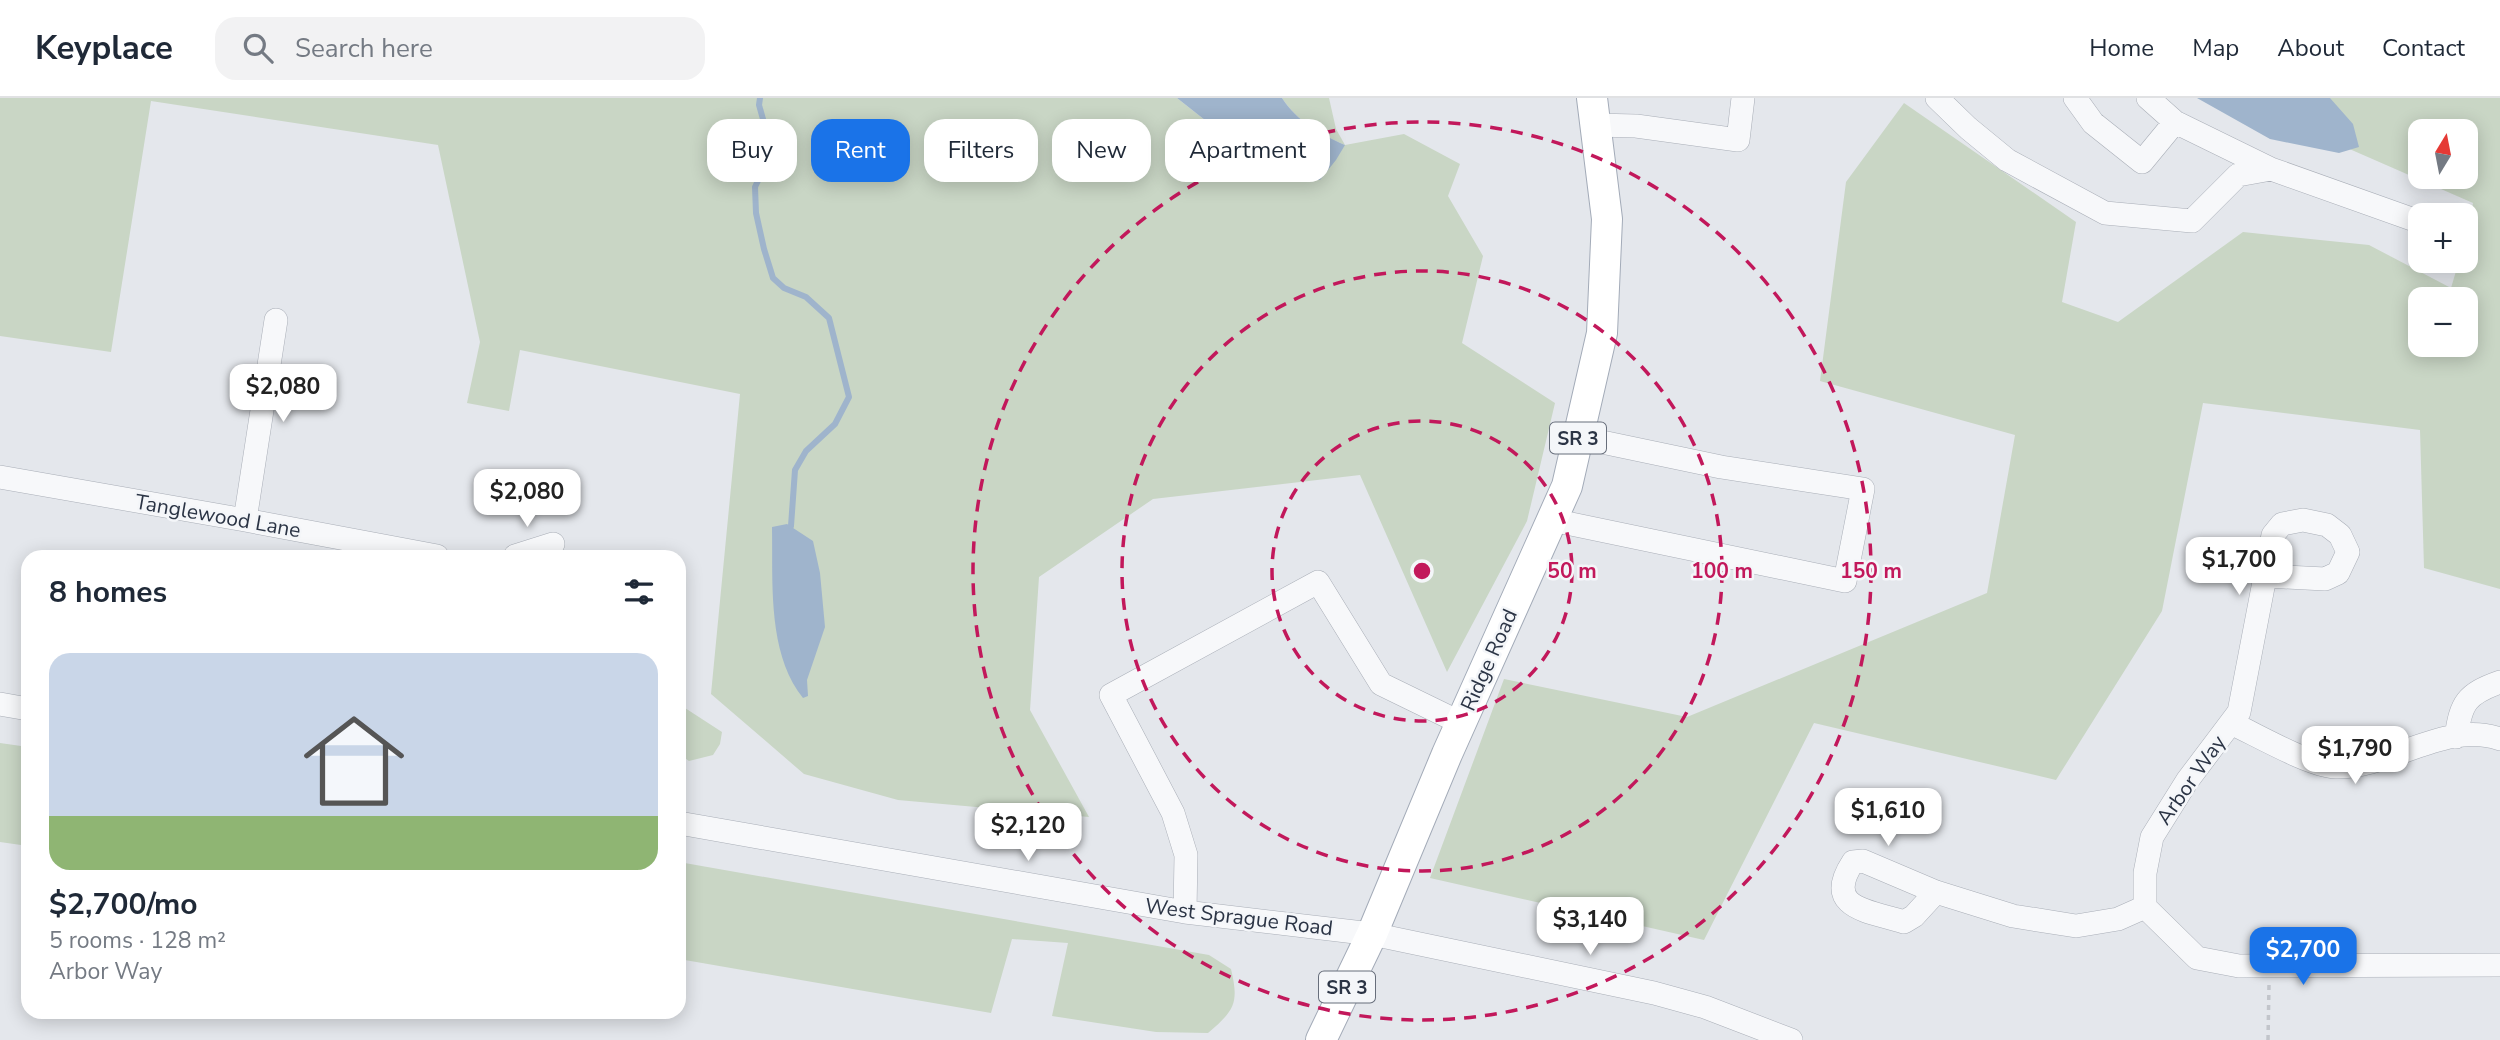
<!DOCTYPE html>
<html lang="en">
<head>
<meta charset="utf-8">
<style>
	body { margin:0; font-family:"Nunito Sans",sans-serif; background:#f2f2f3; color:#1f2937; height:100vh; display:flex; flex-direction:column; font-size:26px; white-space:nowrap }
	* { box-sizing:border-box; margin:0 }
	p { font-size:23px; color:#747a83 }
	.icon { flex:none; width:38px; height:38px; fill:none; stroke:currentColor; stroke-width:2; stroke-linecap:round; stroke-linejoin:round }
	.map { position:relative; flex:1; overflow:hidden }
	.panel { position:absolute; left:21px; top:452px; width:665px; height:469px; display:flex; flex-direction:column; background:#fff; border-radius:21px; box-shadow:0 4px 18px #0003 }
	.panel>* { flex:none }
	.top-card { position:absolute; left:707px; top:21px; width:665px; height:63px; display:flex; gap:14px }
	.needle { width:46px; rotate:10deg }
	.fabs { position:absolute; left:2408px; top:21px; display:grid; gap:14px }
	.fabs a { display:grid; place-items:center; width:70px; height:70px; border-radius:14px; background:#fff; box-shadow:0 4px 18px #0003; font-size:35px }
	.price { position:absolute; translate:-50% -60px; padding:0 16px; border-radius:14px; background:#fff; color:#222; font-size:23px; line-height:46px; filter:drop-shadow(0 2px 4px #0008) }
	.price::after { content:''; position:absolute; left:50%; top:42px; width:21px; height:16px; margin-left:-10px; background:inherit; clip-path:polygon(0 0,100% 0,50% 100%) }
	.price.selected { background:#1a73e8; color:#fff }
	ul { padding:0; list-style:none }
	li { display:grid; align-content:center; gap:14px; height:371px; padding:0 28px }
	li span { display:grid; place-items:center; height:217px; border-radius:21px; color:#555 }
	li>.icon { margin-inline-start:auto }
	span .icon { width:126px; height:126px; fill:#fffc; stroke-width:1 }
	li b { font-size:30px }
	h2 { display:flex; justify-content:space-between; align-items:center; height:84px; padding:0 28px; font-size:30px }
	.tag { padding:0 24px; border-radius:21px; background:#fff; box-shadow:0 4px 18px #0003; font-size:24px; line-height:63px }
	.tag.selected { background:#1a73e8; color:#fff }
	header { display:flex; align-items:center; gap:42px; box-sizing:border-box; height:98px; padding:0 35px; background:#fff; border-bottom:2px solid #e0e1e3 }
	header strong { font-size:33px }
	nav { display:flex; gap:38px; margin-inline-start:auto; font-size:24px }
	.search { width:490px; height:63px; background:#f2f2f3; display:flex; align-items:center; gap:18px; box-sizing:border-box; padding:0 24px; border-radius:21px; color:#747a83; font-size:26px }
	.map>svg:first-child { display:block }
	.green { fill:#c9d6c5; fill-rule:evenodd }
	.water { fill:#9fb4cc }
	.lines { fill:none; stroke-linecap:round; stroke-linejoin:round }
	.stream { stroke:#9fb4cc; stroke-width:6 }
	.minor-casing { stroke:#a9aeb7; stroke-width:24 }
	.major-casing { stroke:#a3abb8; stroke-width:32 }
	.path { stroke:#c2c5cb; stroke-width:3.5; stroke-dasharray:5 5; stroke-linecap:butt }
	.minor { stroke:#f7f8fa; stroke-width:23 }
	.major { stroke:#fff; stroke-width:30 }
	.ring { fill:none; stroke:#c2185b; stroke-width:3.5; stroke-dasharray:12 9 }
	.labels { text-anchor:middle; stroke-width:5; stroke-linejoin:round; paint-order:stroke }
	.shield { fill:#f4f6f9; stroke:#676e7b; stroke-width:2 }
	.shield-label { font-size:19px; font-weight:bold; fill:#2b3445 }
	.street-label { font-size:21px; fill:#2b3445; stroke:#f4f6f9 }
	.centre { fill:#c2185b; stroke:#f4f6f9; stroke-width:3.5 }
	.ring-label { font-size:21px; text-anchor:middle; font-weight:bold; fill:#c2185b; stroke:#f4f6f9; stroke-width:5; stroke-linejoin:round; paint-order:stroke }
</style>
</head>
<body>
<header>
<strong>Keyplace</strong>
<div class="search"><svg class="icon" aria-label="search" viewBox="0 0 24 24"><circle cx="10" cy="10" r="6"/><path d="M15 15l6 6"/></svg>Search here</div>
<nav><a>Home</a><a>Map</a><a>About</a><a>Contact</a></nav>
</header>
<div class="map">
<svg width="2500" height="942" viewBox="0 0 2500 942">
	<rect width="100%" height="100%" fill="#e4e7ec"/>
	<path class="green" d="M0,0H1177L1272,75L1345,47C1320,36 1297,23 1282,0H1329L1336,31L1345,47L1404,36L1460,66L1448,98L1483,158L1462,245L1555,305L1527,423L1447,574L1360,377L1153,401L1039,479L1030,612L1089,719L898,702L804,676L711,596L740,296L520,252L509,313L467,305L480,244L438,47L151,3L111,254L0,238Z
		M2233,0H2500V491L2424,470L2420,332L2203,305L2162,513L2056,682L1814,625L1704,842L1430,780L1504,581L1687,619L1987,495L2015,337L1820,283L1846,84L1904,5L2076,124L2062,204L2118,224L2243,134L2369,147L2451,190L2459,163H2466V135L2473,105ZM2420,33H2466V79H2420ZM2420,201H2466V247H2420Z
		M679,610H685L722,634L720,646L713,657L689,663L679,656Z
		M0,645L28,649V748L0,744Z
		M679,764L1209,857L1231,871C1239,905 1235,912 1208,935L1156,934L1052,918L1068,845L1012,841L991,915L679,861Z"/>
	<path class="water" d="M1177,0H1282C1297,23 1320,36 1345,47L1336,62L1320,82L1272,75Z
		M2197,0H2330L2353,26L2359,49L2339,55L2270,41Z
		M787,426L813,443L820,475L825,529L807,582L808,598L803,600C767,555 773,484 772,429Z"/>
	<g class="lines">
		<path class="stream" d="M760,0L759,7L772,53L755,89L756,115L764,151L773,180L784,190L806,199L829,220L849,299L835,326L806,353L795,372L791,428"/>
		<g class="minor-casing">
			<path id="minor" d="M1937,0L1968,30L2007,62L2105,115L2192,123L2238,77L2271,71L2420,124
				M2075,0L2093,25L2142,64L2175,24
				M2148,0L2175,24L2271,71
				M1595,27L1636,28L1738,42L1743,0
				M0,379L245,422L437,458
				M245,422L276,222
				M1552,422L1845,483L1863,391L1721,369L1578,339
				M515,458L553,446
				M2265,478L2325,481L2338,475L2348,454L2340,437L2327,427L2303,422L2282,426L2273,437L2239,614L2187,683L2152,739L2145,775V809L2197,860L2239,868L2500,867
				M0,606L28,611
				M2231,625C2257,637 2310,668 2336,669C2391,670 2445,622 2500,641
				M2456,639C2461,605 2466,596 2500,584
				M679,725L1185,814L1372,836L1654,895L1705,909L1791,942
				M1936,794L1914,818L1904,824C1870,813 1822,811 1853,764L1863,763L1936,794L2013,818L2076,828L2118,821L2145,809
				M1185,814L1186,757L1173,715L1111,597L1318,484L1381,586L1461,625"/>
		</g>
		<g class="major-casing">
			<path id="major" d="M1321,942L1372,836L1447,656L1567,388L1602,235L1607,121L1592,0"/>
		</g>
		<path class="path" d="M2268,942L2269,887"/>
		<use href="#minor" class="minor"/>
		<use href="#major" class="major"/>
	</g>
	<g class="ring">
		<circle cx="1422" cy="473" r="150"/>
		<circle cx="1422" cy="473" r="300"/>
		<circle cx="1422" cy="473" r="449"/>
	</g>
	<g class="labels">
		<g class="shield">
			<rect x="1550" y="324.5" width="56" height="31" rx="5"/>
			<rect x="1319" y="873.5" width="56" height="31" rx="5"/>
		</g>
		<g class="shield-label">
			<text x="1578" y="347">SR 3</text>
			<text x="1347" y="896">SR 3</text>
		</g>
		<g class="street-label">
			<text transform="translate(218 418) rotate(10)" y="7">Tanglewood Lane</text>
			<text transform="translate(1489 562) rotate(-66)" y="7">Ridge Road</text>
			<text transform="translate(2191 682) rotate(-55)" y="7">Arbor Way</text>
			<text transform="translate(1239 819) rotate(7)" y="7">West Sprague Road</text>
		</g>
	</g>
	<circle cx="1422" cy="473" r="10" class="centre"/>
	<g class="ring-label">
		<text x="1572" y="480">50 m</text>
		<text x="1722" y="480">100 m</text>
		<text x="1871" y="480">150 m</text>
	</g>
</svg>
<div class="fabs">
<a><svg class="needle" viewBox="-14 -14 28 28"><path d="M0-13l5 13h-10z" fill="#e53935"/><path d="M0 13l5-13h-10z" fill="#747a83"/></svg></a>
<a>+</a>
<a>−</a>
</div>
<b class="price" style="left:283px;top:326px">$2,080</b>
<b class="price" style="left:527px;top:431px">$2,080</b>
<b class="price" style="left:2239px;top:499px">$1,700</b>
<b class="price" style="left:2355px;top:688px">$1,790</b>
<b class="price" style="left:1888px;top:750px">$1,610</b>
<b class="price" style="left:1028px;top:765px">$2,120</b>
<b class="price" style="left:1590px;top:859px">$3,140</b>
<b class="price selected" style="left:2303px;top:889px">$2,700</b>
<div class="top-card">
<a class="tag">Buy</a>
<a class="tag selected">Rent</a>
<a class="tag">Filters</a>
<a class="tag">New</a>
<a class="tag">Apartment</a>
</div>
<section class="panel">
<h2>8 homes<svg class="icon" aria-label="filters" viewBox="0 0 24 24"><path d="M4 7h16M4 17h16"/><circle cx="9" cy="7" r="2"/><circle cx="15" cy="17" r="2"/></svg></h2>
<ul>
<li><span style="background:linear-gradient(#c9d6e8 75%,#8fb573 0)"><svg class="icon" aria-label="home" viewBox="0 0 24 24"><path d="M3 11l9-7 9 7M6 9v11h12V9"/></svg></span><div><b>$2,700/mo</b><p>5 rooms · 128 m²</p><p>Arbor Way</p></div></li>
</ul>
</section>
</div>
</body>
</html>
